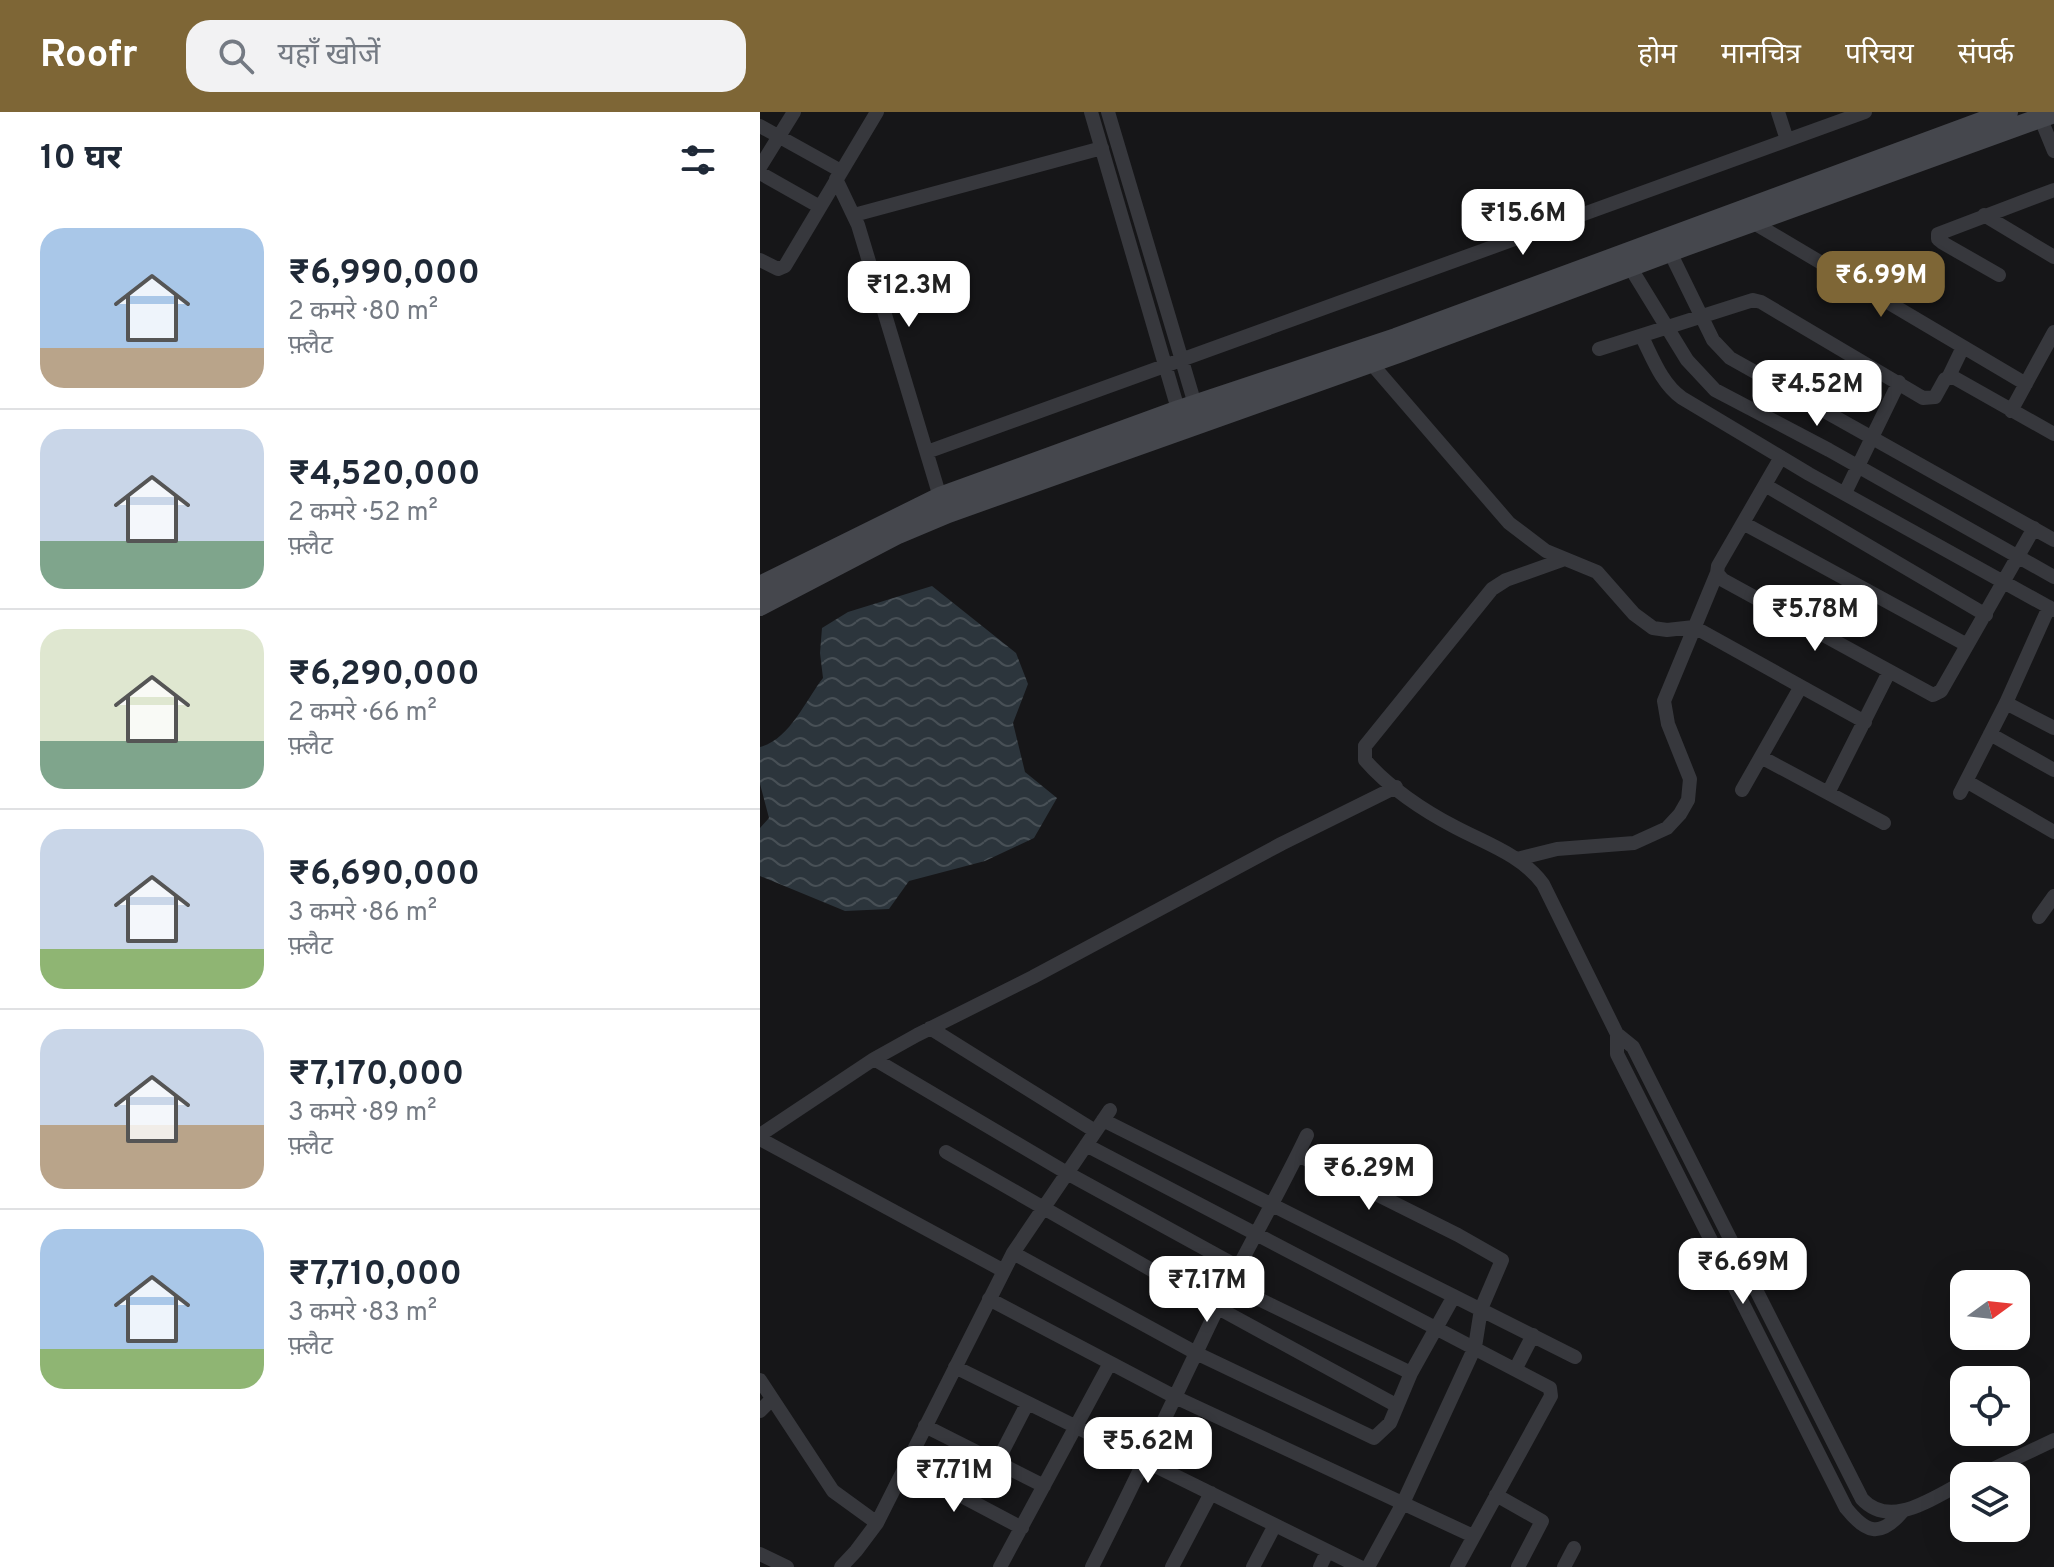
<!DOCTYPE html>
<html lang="hi">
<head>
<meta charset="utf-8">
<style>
	body { margin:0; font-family:Overpass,"Noto Sans Devanagari",sans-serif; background:#f2f2f3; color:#1f2937; height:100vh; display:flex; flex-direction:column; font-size:30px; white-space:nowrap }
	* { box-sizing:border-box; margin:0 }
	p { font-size:26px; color:#747a83 }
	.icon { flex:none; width:44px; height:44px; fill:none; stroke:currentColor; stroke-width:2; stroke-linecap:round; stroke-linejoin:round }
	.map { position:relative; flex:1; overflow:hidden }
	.panel { display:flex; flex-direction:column; background:#fff; width:760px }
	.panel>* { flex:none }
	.needle { width:52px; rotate:75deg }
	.controls { position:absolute; left:1190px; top:1158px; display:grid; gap:16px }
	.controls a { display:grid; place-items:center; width:80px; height:80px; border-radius:16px; background:#fff; box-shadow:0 8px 32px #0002; font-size:40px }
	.price { position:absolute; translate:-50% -68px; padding:0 18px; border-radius:16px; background:#fff; color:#222; font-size:26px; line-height:52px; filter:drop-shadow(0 2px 4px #0008) }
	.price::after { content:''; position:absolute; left:50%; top:48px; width:24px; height:18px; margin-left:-12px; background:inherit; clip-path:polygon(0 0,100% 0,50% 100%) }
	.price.current { background:#7e6636; color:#fff }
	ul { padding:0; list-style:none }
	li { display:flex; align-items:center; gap:24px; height:200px; padding:0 40px }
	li+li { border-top:2px solid #e0e1e3 }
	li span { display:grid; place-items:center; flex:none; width:224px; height:160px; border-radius:24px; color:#555 }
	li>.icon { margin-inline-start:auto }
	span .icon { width:96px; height:96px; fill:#fffc; stroke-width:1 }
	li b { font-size:34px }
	h2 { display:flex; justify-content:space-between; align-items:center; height:96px; padding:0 40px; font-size:34px }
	header { display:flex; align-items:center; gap:48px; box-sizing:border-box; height:112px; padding:0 40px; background:#7e6636; color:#fff }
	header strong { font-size:38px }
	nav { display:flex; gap:44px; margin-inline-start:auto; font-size:28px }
	.search { width:560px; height:72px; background:#f2f2f3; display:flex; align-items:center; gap:20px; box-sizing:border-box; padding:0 28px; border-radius:24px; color:#747a83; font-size:30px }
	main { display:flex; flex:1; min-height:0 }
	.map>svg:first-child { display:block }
	.water { fill:url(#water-waves) }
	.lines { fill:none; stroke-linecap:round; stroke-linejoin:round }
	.minor { stroke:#37383d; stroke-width:14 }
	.secondary { stroke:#45474d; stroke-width:20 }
</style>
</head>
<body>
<header>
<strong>Roofr</strong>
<div class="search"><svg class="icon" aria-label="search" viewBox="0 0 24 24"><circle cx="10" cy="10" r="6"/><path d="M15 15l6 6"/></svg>यहाँ खोजें</div>
<nav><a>होम</a><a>मानचित्र</a><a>परिचय</a><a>संपर्क</a></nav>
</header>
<main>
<section class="panel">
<h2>10 घर<svg class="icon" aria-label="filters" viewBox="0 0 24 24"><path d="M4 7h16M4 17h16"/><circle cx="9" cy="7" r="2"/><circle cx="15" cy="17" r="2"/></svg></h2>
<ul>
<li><span style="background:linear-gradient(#a9c7e8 75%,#b9a48a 0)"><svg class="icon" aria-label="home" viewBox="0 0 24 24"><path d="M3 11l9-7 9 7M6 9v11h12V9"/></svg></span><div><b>₹6,990,000</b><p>2 कमरे · 80 m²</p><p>फ़्लैट</p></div></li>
<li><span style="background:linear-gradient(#c9d6e8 70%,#7fa58c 0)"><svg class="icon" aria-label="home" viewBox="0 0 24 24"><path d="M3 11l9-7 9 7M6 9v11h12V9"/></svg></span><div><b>₹4,520,000</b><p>2 कमरे · 52 m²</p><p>फ़्लैट</p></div></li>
<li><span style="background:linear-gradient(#dfe7d0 70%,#7fa58c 0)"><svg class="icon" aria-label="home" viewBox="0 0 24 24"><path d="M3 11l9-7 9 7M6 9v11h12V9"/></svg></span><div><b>₹6,290,000</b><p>2 कमरे · 66 m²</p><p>फ़्लैट</p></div></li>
<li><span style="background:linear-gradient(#c9d6e8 75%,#8fb573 0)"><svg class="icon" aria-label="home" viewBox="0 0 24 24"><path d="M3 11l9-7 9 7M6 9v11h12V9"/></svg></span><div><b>₹6,690,000</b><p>3 कमरे · 86 m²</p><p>फ़्लैट</p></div></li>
<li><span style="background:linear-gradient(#c9d6e8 60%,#b9a48a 0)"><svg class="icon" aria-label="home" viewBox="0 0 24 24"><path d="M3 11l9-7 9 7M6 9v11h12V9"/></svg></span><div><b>₹7,170,000</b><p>3 कमरे · 89 m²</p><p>फ़्लैट</p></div></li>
<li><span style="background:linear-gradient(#a9c7e8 75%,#8fb573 0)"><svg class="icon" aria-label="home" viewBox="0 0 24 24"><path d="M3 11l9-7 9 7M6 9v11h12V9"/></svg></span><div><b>₹7,710,000</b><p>3 कमरे · 83 m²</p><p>फ़्लैट</p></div></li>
</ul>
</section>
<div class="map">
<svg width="1294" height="1455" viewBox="0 0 1294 1455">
	<defs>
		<pattern id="water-waves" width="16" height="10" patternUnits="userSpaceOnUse" patternTransform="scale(2)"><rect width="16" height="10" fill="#2c353c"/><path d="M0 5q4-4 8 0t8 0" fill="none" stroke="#485056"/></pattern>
	</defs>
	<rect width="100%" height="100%" fill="#161618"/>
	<path class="water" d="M172,474L256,541L268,572L253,611L265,660L297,686L274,726L225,749L149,769L129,797L85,799L0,764V716L9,706L0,672V635C30,627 45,589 63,566L60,541L62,516L88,500Z"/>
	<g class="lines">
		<path class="minor" d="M331,0L420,304
			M348,0L437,299
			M1018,0L1027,28
			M1278,0L1294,39
			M0,14L81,59
			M0,55L34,0
			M0,61L60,95
			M76,67L98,113L180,385
			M94,103L342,36
			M1224,103L1294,145
			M994,111L1266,272
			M907,134L953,228L970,246L1294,428
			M0,148L18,157L25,154L117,0
			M870,155L927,248L955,278L1069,338L1294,465
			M1239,163L1183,131L1178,127V122L1294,78
			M882,225C893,247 902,272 922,286L1049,362L1294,498
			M839,237L993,188L1001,190L1163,286L1175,285L1185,267L1193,265L1294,322
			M610,250L749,411L786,439L837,460L874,502L893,516L907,518L934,515L1105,610
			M1189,264L1203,235
			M1251,299L1294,220
			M167,340L1105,0
			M1021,345L958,454L957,461L963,468L1173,583L1181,579L1274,416
			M1005,373L1226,503
			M1085,381L1139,270
			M983,411L1207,533
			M805,447L746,468L732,477L605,634V648C628,675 664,699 695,715C725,731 762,743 783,772L857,922L873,935L1102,1387C1131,1418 1173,1385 1204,1370
			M1246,591L1294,616
			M1230,622L1294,658
			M1001,645L1124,711
			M1206,669L1294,720
			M982,678L1040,576
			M1068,681L1129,560
			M1200,681L1246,591L1289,495
			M757,747L797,737L874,731L907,716L920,702L928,688L930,667L908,612L904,589L957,461
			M1279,805L1294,784
			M170,916L335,1019
			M857,922V942L1086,1396C1106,1421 1120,1426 1142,1400
			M114,947L307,1061L480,1156
			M343,1008L815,1245
			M0,1023L114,947L157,923L273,865L521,732L636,675
			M0,1027L244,1159
			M326,1033L790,1276L791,1284L697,1455
			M186,1040L458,1196L632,1291
			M538,1043L698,1123L742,1148L721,1197L715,1235L643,1391L608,1455
			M253,1141L438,1242L614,1326L630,1311L651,1261L694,1184
			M470,1173L651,1261
			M229,1187L417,1286L713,1424
			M195,1255L600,1455
			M756,1256L773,1223
			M0,1268L73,1379L117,1411
			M0,1299L12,1287
			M165,1314L284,1374
			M237,1350L267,1292
			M145,1354L262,1416
			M1218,1364L1294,1328
			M736,1383L782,1409L758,1455
			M0,1442L27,1455
			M81,1455L96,1439L117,1411L253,1141L350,998
			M240,1455L350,1251
			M332,1455C375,1370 416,1283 457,1197C486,1138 519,1082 547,1023
			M412,1455L451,1381
			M493,1455L515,1413
			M560,1455L567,1440
			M804,1455L814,1436"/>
		<path class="secondary" d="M0,474L180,385L419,298L636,226L1248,0
			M0,494L138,422L188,401L641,240L926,134L1294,1"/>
	</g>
</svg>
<div class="controls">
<a><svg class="needle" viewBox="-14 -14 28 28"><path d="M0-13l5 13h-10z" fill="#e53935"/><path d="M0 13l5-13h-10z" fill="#747a83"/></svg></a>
<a><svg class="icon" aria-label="locate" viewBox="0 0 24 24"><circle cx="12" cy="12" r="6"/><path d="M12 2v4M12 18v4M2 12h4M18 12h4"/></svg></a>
<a><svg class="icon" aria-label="layers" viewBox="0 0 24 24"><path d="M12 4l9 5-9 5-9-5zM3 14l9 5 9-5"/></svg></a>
</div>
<b class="price" style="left:763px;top:145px">₹15.6M</b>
<b class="price current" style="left:1121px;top:207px">₹6.99M</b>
<b class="price" style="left:149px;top:217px">₹12.3M</b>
<b class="price" style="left:1057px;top:316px">₹4.52M</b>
<b class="price" style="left:1055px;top:541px">₹5.78M</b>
<b class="price" style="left:609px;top:1100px">₹6.29M</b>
<b class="price" style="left:983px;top:1194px">₹6.69M</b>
<b class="price" style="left:447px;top:1212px">₹7.17M</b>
<b class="price" style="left:388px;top:1373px">₹5.62M</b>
<b class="price" style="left:194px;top:1402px">₹7.71M</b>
</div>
</main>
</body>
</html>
